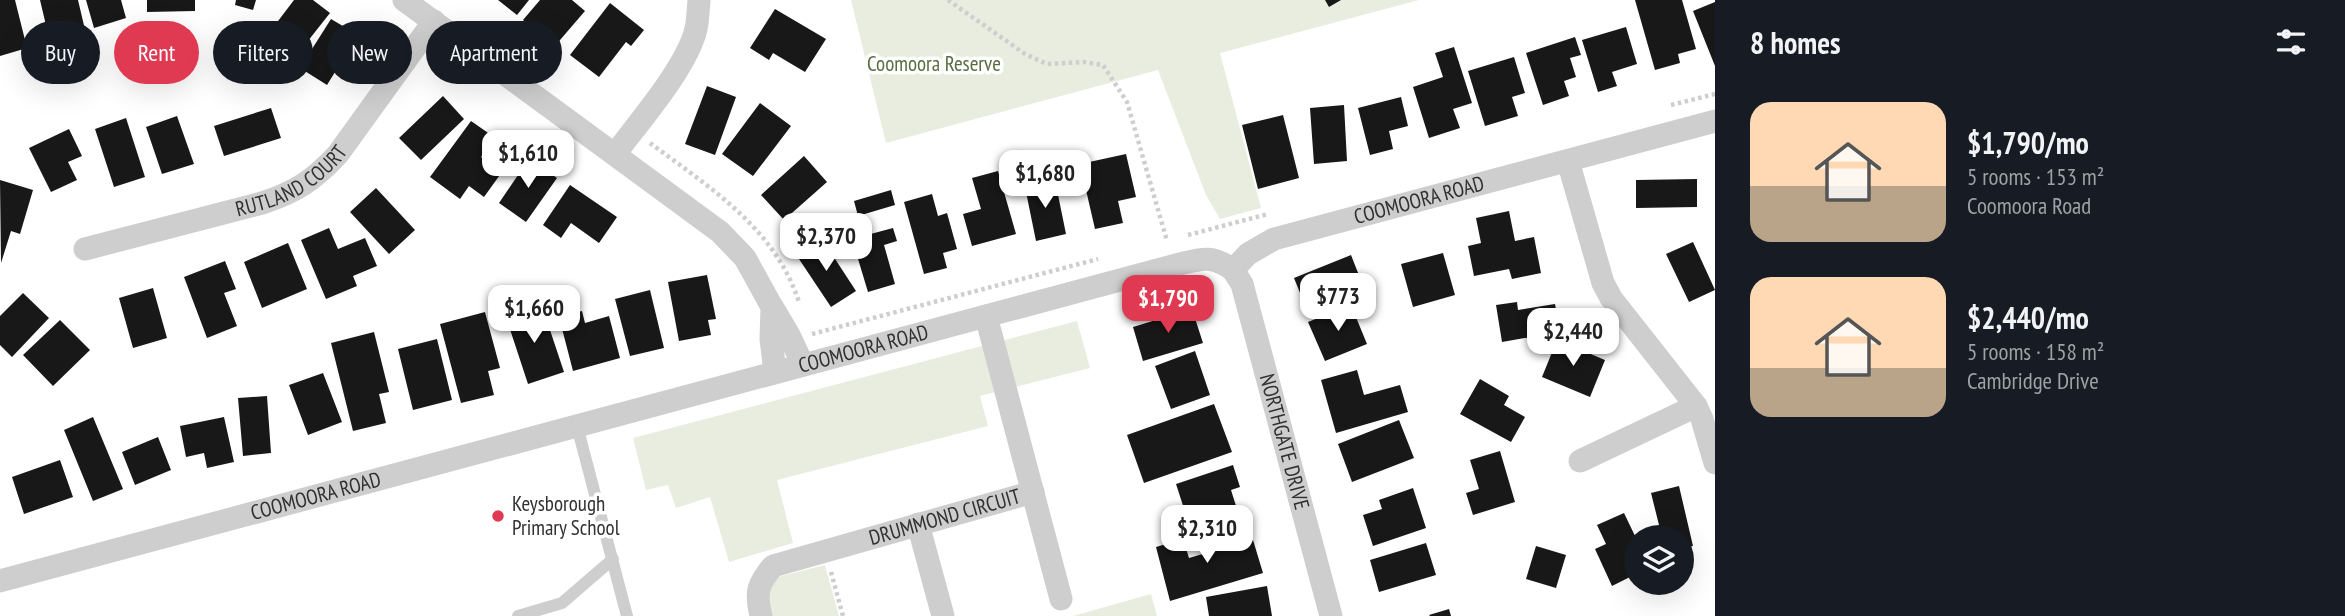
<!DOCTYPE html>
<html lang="en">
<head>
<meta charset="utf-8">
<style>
	body { margin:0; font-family:"PT Sans Narrow",sans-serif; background:#242831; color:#f1f3f6; height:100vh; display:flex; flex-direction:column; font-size:26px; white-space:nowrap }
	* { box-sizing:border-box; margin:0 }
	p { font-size:23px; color:#9ea1a6 }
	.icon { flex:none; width:38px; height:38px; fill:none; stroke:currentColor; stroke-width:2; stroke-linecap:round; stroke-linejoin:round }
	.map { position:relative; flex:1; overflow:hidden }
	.details { display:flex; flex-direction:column; background:#171b24; width:630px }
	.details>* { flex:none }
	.guide { position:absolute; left:21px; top:21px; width:665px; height:63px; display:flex; gap:14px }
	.controls { position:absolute; left:1624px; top:525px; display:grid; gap:14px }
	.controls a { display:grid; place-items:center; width:70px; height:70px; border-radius:50%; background:#171b24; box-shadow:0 7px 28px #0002; font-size:35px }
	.price { position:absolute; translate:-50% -60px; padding:0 16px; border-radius:14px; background:#fff; color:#222; font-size:23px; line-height:46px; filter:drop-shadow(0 2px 4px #0008) }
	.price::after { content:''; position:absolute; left:50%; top:42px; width:21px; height:16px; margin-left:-10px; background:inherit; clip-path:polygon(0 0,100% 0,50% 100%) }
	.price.on { background:#e03a53; color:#fff }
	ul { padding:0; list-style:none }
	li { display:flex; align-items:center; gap:21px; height:175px; padding:0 35px }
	li span { display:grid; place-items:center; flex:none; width:196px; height:140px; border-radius:21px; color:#555 }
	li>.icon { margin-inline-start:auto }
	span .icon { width:84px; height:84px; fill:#fffc; stroke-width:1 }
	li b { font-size:30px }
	h2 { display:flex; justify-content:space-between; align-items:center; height:84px; padding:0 35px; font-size:30px }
	.pill { padding:0 24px; border-radius:32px; background:#171b24; box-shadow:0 7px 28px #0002; font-size:24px; line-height:63px }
	.pill.on { background:#e03a53; color:#fff }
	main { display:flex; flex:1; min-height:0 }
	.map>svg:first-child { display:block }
	.green { fill:#e8eddf }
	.building { fill:#181818 }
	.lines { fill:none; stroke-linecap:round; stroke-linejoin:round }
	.path { stroke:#cecece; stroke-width:4.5; stroke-dasharray:3.5 3.5; stroke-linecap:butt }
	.lane { stroke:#cecece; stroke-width:12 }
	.street { stroke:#cecece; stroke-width:23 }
	.poi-dot { fill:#e03a53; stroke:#fff; stroke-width:2.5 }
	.labels { text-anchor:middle; stroke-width:7; stroke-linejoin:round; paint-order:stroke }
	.park-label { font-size:21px; fill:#576c3f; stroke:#fff }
	.street-label { font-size:21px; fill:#313131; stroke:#fff }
	.poi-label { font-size:21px; fill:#313131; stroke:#fff; text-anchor:start }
</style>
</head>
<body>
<main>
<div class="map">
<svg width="1715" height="616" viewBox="0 0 1715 616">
	<rect width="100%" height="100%" fill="#fff"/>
	<path class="green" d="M851,0H1419L1220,53L1261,208L1220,219L1206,195L1158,70L886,143Z
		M1077,321L1090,368L980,396L988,426L777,480L793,543L729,562L710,497L676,508L668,485L646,490L633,438Z
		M825,565L839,616H767L766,580Z
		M1151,594L1157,616H1073Z"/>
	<path class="building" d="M0,0H15L27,48L0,56Z
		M40,0H78L90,51L54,59Z
		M86,0H121L126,18L94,28Z
		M147,0H195V11L147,12Z
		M236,0H256L253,10L235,5Z
		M294,0H313L330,13L300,51L272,29Z
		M498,0H529L517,15Z
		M540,0H572L585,11L554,47L523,20Z
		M1325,0H1341L1329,7Z
		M1635,0H1682L1696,49L1678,54L1680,63L1655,70Z
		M1715,2V66L1693,11Z
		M610,3L644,30L631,46L626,42L599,77L570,55Z
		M775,9L826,39L805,72L773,53L769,60L750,48Z
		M331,19L358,35L327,85L300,68Z
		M1626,27L1637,64L1612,72L1617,86L1598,92L1582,40Z
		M1575,37L1581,55L1570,58L1576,77L1564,81L1569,96L1543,105L1526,53Z
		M1454,47L1472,103L1453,109L1460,128L1429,138L1413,87L1443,77L1435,53Z
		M1514,57L1525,93L1512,97L1518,116L1485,126L1468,71Z
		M707,86L736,97L715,155L685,144Z
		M443,96L464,119L421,160L399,138Z
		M1401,97L1408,126L1389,131L1393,149L1370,155L1358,108Z
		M760,103L791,126L753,176L722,154Z
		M1344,105L1347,161L1314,164L1310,108Z
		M271,108L281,138L224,156L214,126Z
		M1283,115L1299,178L1258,189L1242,125Z
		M177,116L194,164L162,174L146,127Z
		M126,118L145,177L114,187L95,129Z
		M471,121L494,137L481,157L502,172L484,197L469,186L460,199L430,177Z
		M69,129L82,156L68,162L77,180L51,192L29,148Z
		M1126,154L1136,197L1118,201L1123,223L1095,229L1080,164Z
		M804,156L827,182L784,220L761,195Z
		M529,159L557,178L526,222L499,203Z
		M998,171L1016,234L972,246L963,214L981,209L972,178Z
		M1697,179V207L1636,208V180Z
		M0,180L33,190L20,234L11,231L1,263Z
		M1055,180L1066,234L1036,241L1025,187Z
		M570,185L617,217L599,243L571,223L561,238L543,225Z
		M376,188L415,230L389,254L350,212Z
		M891,190L895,205L858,216L854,201Z
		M932,194L938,216L947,213L957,249L943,253L947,268L924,274L904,202Z
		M1509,211L1515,241L1534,237L1541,273L1512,279L1509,269L1474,276L1468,246L1481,243L1476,218Z
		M329,228L338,249L365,238L377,266L353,276L357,286L326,299L301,240Z
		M893,228L897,241L884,245L895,284L868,292L852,239Z
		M822,239L856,291L831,307L797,256Z
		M1693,242L1715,290L1689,302L1666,254Z
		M288,243L307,289L262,308L244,262Z
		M1443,253L1455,295L1413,307L1401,264Z
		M1351,255L1364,288L1307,310L1294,278Z
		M225,261L236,289L224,293L237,326L207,338L184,277Z
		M707,275L716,319L708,320L711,335L679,341L668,282Z
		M153,288L167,338L133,348L119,298Z
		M650,290L664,348L630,356L615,299Z
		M23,293L49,318L12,357L0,345V316Z
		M1517,302L1518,310L1555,304L1560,332L1502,342L1496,305Z
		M533,304L542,329L549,327L564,372L528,384L505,314Z
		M1351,305L1367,344L1325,361L1308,322Z
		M1192,309L1203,343L1143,361L1133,327Z
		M582,311L585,323L609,316L620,358L573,371L559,317Z
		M485,312L500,368L488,371L494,395L461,403L440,324Z
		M60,320L90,350L53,386L23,355Z
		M374,332L389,392L379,394L386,423L353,431L331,343Z
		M437,339L452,400L413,410L398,349Z
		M1557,340L1605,360L1590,397L1542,377Z
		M1195,351L1210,395L1171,409L1155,366Z
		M1357,370L1364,395L1400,385L1408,412L1336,433L1321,380Z
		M323,373L342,422L308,435L289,385Z
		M1480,379L1509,396L1504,405L1525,417L1511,442L1460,414Z
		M267,396L271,453L243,456L238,398Z
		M1214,404L1232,452L1144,483L1127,435Z
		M93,417L123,489L93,501L64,430Z
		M224,417L234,462L207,468L204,453L186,457L180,426Z
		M1399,420L1414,458L1352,482L1338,444Z
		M158,437L171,470L135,485L122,452Z
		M1500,451L1515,502L1473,515L1466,493L1479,489L1470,460Z
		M60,460L73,497L24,514L12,477Z
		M1233,465L1240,487L1231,490L1237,509L1189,524L1176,484Z
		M1679,486L1693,546L1682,548V537H1662L1651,493Z
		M1413,488L1426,528L1373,546L1363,515L1382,509L1379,500Z
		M1624,513L1636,538V574L1612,586L1595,549L1606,544L1597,525Z
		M1235,531L1238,544L1253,540L1263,573L1170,601L1156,547L1183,539L1189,558L1206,553L1202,541Z
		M1426,543L1436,575L1379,592L1370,560Z
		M1536,546L1566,555L1556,588L1526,579Z
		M1267,586L1272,616H1209L1206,597Z
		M1449,609L1451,616H1430L1429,615Z"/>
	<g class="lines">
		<path class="path" d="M948,0L1025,54L1047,64L1084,62L1103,65L1127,102L1167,241
			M1671,105L1715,94
			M650,143C709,187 775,228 799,302
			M1188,235L1268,214
			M812,334L1098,259
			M831,572L843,616"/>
		<path class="lane" d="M577,426L627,616
			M518,616L562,603L613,559"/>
		<g class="street">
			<path d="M404,0L720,232L745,258L772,307L771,339L775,372"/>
			<path d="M615,154C639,122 687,67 696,29C698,20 698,10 699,1"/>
			<path d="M1568,161L1603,283L1611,298L1696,406L1702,419L1715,463"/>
			<path id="s1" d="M85,249L262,203C296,192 314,180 338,154L434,21"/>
			<path id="s2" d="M1233,270L1242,284L1331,616"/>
			<path d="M773,308L789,335L803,365"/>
			<path d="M986,316L1061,599"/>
			<path d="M1580,461L1696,406"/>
			<path d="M918,524L943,616"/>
			<path id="s3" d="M0,581L1176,265C1201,259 1211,254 1233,270L1248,254L1274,239L1715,121"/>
			<path id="s4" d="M761,616C755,592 758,584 773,566L1033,492"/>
		</g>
	</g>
	<circle class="poi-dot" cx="498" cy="516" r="7"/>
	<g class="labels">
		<g class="park-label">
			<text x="934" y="71">Coomoora Reserve</text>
		</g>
		<g class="street-label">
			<text dy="7" stroke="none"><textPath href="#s1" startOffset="219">RUTLAND COURT</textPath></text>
			<text dy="7" stroke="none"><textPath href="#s3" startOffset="1480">COOMOORA ROAD</textPath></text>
			<text dy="7" stroke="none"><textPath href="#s3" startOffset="894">COOMOORA ROAD</textPath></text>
			<text dy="7" stroke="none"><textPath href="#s2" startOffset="180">NORTHGATE DRIVE</textPath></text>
			<text dy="7" stroke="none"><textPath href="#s3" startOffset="327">COOMOORA ROAD</textPath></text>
			<text dy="7" stroke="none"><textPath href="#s4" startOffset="233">DRUMMOND CIRCUIT</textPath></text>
		</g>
		<g class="poi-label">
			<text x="512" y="511">Keysborough<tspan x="512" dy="24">Primary School</tspan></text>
		</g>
	</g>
</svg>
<div class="controls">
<a><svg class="icon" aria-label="layers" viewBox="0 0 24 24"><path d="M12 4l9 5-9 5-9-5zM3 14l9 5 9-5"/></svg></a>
</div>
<b class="price" style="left:528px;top:190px">$1,610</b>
<b class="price" style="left:1045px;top:210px">$1,680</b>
<b class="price" style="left:826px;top:273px">$2,370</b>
<b class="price" style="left:1338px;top:333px">$773</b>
<b class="price on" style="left:1168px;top:335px">$1,790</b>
<b class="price" style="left:534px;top:345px">$1,660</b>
<b class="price" style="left:1573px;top:368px">$2,440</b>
<b class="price" style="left:1207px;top:565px">$2,310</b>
<div class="guide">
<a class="pill">Buy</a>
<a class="pill on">Rent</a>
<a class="pill">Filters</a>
<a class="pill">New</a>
<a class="pill">Apartment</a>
</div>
</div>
<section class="details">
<h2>8 homes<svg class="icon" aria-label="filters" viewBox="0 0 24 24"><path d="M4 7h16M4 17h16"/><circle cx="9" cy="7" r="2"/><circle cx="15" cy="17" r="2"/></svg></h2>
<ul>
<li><span style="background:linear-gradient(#ffd9b3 60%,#b9a48a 0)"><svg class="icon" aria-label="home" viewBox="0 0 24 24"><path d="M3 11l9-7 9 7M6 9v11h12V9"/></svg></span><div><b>$1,790/mo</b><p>5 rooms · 153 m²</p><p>Coomoora Road</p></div></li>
<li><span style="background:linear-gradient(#ffd9b3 65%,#b9a48a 0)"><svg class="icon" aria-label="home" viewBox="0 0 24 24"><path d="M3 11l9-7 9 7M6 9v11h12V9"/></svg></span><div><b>$2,440/mo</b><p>5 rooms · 158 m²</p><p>Cambridge Drive</p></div></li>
</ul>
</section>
</main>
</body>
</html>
